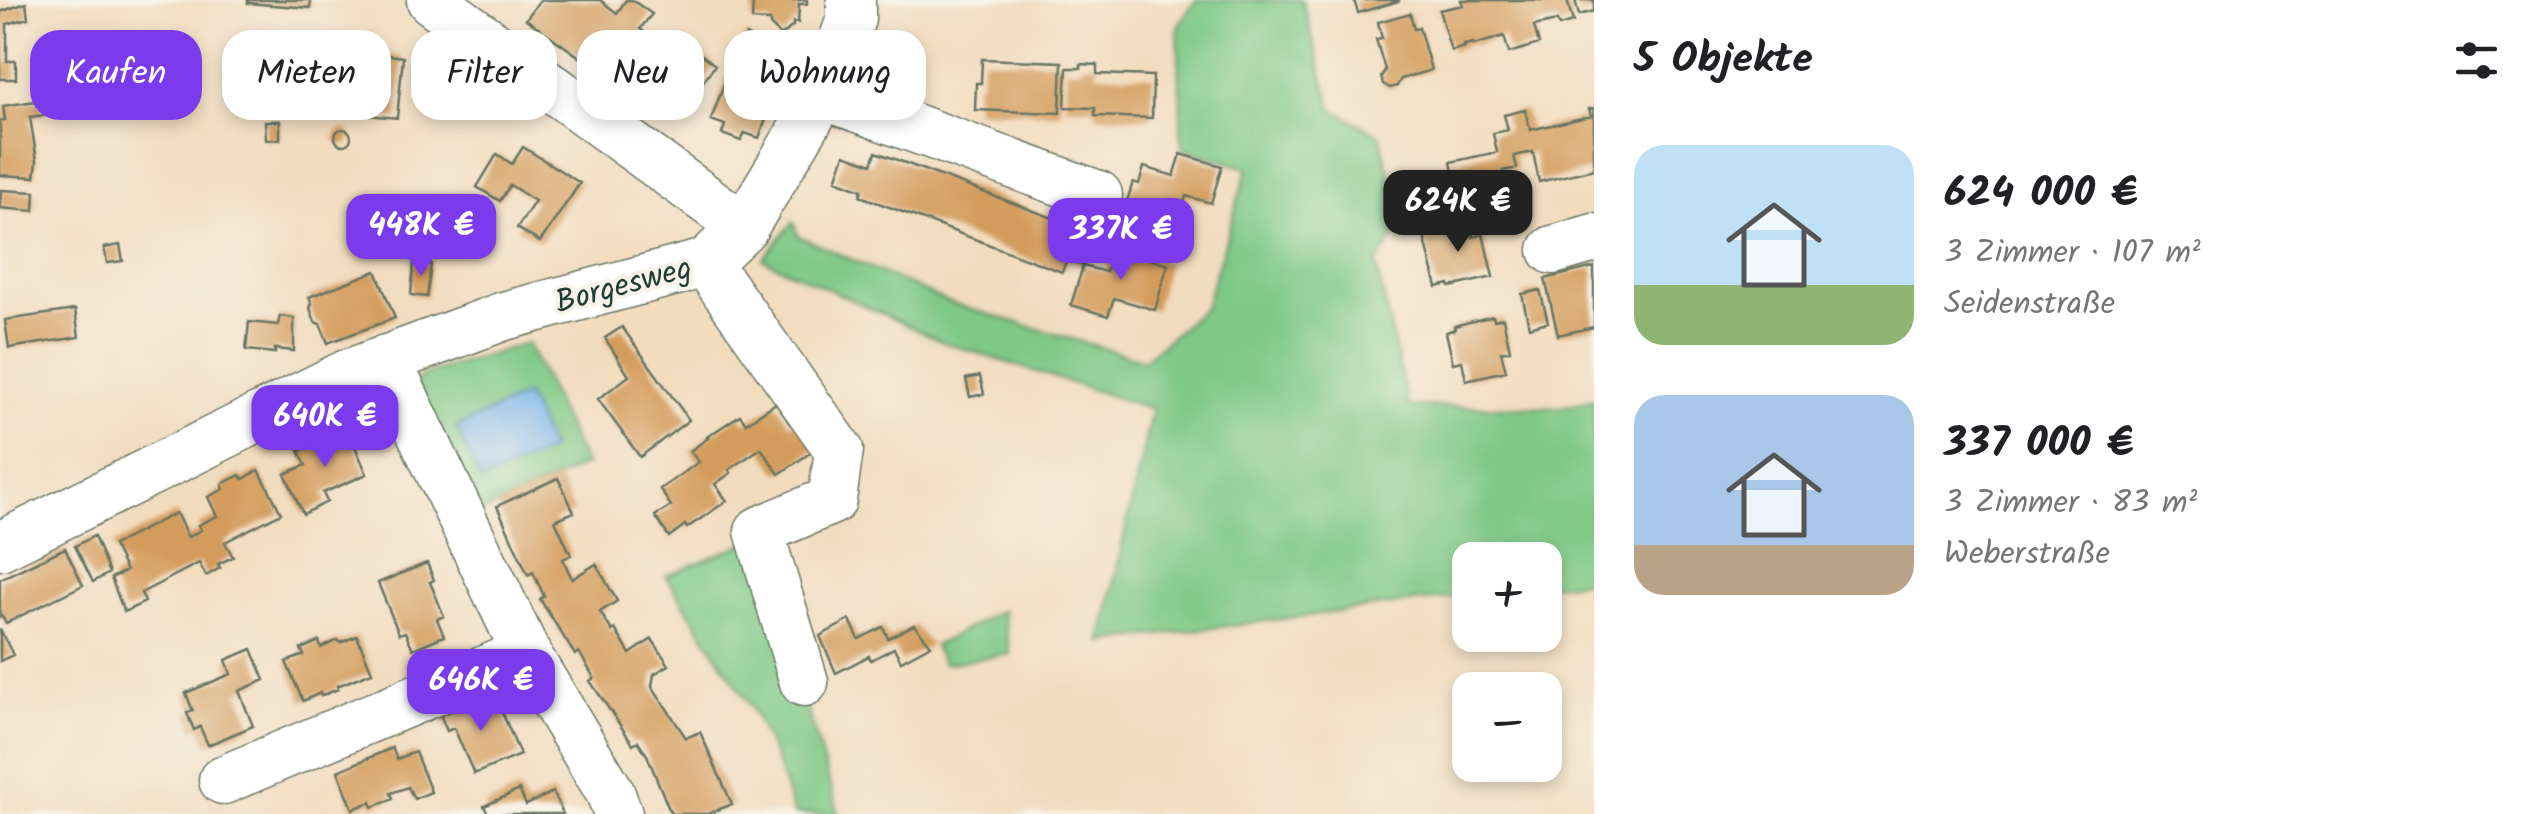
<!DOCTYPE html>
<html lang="de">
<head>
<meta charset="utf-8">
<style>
	body { margin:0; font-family:Kalam,sans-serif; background:#f2f2f2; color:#202124; height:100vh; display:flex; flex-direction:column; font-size:38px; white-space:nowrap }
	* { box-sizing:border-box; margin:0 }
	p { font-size:32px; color:#757577 }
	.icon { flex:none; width:55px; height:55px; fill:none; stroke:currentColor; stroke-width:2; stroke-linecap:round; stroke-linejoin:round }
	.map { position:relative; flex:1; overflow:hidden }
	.panel { display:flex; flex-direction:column; background:#fff; width:950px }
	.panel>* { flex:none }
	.hud { position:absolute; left:30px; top:30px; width:950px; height:90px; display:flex; gap:20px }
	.tools { position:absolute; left:1452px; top:542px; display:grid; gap:20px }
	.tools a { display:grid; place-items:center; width:110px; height:110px; border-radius:20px; background:#fff; box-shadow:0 5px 15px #0003; font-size:50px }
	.price { position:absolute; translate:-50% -85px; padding:0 22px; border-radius:20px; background:#7c3aed; color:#fff; font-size:32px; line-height:65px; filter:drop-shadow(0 2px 5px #0008) }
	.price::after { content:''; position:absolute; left:50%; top:60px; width:30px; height:22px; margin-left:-15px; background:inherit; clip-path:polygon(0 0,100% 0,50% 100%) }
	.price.active { background:#222; color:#fff }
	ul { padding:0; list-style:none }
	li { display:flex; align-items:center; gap:30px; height:250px; padding:0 40px }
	li span { display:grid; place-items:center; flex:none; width:280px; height:200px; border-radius:30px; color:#555 }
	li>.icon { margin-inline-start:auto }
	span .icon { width:120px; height:120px; fill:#fffc; stroke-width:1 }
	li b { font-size:42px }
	h2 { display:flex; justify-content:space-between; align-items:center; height:120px; padding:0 40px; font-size:42px }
	.tag { padding:0 35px; border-radius:30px; background:#fff; box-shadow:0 5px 15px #0003; font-size:35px; line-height:90px }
	.tag.active { background:#7c3aed; color:#fff }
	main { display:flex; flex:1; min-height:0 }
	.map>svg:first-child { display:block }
	.green { fill:#7fc986; stroke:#4f835d; stroke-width:2.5 }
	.water { fill:#7ab6ec; stroke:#4c7a90; stroke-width:2.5 }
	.building { fill:#d49c5c }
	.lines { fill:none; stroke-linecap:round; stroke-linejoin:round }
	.minor-casing { stroke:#697564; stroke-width:51 }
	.minor { stroke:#fff; stroke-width:48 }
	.labels { text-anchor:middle; stroke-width:8; stroke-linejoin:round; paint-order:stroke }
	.street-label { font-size:32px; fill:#1f3d34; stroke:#f7f3e8 }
</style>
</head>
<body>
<main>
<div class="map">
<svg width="1594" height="814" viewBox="0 0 1594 814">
	<rect width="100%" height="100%" fill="#f7f3e8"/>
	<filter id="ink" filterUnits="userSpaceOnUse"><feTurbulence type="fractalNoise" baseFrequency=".01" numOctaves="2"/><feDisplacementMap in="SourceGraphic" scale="20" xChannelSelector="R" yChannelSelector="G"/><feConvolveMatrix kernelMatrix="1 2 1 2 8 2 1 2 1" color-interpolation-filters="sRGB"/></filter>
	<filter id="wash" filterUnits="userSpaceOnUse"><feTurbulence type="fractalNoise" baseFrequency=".0048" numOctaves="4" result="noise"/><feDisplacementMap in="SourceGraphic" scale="40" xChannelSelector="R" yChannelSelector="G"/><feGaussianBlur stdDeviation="2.25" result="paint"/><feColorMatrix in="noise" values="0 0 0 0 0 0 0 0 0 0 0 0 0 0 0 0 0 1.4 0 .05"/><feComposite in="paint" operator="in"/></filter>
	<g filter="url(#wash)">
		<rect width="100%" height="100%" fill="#f2dcbe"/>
		<path class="green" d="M1196,0H1302L1332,109L1380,135L1404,233L1395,236L1376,264L1408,406L1562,407L1594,399V580L1545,586V560H1470V595L1101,642L1152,409L943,342L763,259L793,222L798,236L950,303L1144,360L1205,307L1248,168L1182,149L1178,26Z
			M527,343L585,465L472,517L415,383L423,375Z
			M755,539L839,814H794L774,756L751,707L666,576Z
			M1002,610L1010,654L943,664L934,646Z"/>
		<path class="water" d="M526,395L551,450L481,482L456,427Z"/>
		<g id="blocks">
			<path class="building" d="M248,0H311L310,8L248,3Z
				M540,0H600L617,13L626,0H632L652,14L640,29L694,67L702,55L715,65L690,100L677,91L660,114L607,76L626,49L603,33L584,60L526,19Z
				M753,0H807V4H799L798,23L793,22V26L781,36L770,25V21L752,20Z
				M1354,0H1399V1L1358,13Z
				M1461,0H1567L1573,22L1559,26L1557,21L1534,26L1539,44L1509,53L1504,36L1474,45L1473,43L1464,45L1465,47L1451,51L1439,10L1463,5Z
				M1575,0H1594V11L1579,15Z
				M26,3L28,18L7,24V61H16V79H0V12Z
				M1410,13L1414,29L1419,27L1431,70L1401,79L1397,86L1390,88L1383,84L1381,77L1385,70L1376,39L1382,38L1378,22Z
				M746,35L776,55L765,84L777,89L759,138L745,133L741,141L722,134L725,125L711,120L729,70L733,72Z
				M362,51L403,57L397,118L356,114L358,89L321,85L323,64H327V57L342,58L341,66L361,67Z
				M982,59L1062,62L1060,113L975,110L976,83H981Z
				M1081,64L1097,65V74L1153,76L1152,118L1095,116V108L1065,107L1067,68H1081Z
				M138,90L140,100L120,102L118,93Z
				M42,100L44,115L30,117L37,161L35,177L0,175V121L5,120L3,106Z
				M1594,108V169L1539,182L1533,152L1514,156L1517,168L1503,171L1507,189L1459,200L1451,162L1497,152L1493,133L1508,130L1504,115L1525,110L1530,130L1591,116L1589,109Z
				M265,121H280V139L266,140Z
				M335 137a8 8 0 1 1 16 0a8 8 0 1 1-16 0Z
				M523,147L580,183L540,242L517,228L535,201L510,185L500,201L477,187L497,154L512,164Z
				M876,152L1093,233L1083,266L1067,259L1062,272L860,196L862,190L836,180L845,154L872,164Z
				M1181,154L1222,166L1211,203L1186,196L1175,233L1129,220L1134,203L1127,201L1133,182L1139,184L1144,167L1174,176Z
				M1,190L35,192L34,211L0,208Z
				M1470,222L1473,237L1483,234L1493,277L1450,287L1449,284L1437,287L1423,232Z
				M120,245L123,261L107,263L104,248Z
				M1113,248L1168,264L1155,310L1114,298L1108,316L1071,305L1083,266L1106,272Z
				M414,262L431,264L427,297L411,295Z
				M1594,267V327L1558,335L1545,279Z
				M376,271L395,318L328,343L320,324L315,322L310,308L312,303L309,297Z
				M1540,290L1548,322L1529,327L1522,294Z
				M75,310L79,337L9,348L5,320Z
				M280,316L294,318V351L275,349V353L246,350L249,322L278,325Z
				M1493,316L1494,320L1503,318L1510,350L1501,352L1506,371L1466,380L1462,361L1453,363L1446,332L1455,329L1454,326Z
				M622,327L689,420L640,457L598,399L629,376L605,338Z
				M980,376L984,394L970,397L966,379Z
				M776,403L790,424L799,418L819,447L779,474L761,448L729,470L731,473L715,484L727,501L687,528L685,525L669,537L655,516L671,506L660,489L699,462L690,451L708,438L707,437L740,415L746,423Z
				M348,430L367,474L323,493L327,502L303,514L285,474L306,465L299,451Z
				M259,470L281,513L225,542L233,557L218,564L220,568L206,576L199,563L141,593L145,602L124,612L111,578L126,571L113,545L176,513L188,537L201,530L198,525L217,516L208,497L224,489L222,484L240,475L243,479Z
				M558,478L574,512L555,520L571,555L563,559L572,579L596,564L617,601L600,612L612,631L615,629L630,654L652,639L669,665L654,674L652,686L686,738L700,732L732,804L708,814H671L647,755L638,741L633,744L590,681L594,678L579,652L575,655L540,599L544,596L533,572L528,575L497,506Z
				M94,536L109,573L93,582L75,546Z
				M65,548L83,585L6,623L2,616L0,617V579Z
				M427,563L434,580L430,582L444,616L437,619L444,636L413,649L405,632L399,634L378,583Z
				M850,620L859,639L883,627L888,638L914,625L931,645L901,661L894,648L871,660L869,656L836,673L820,636Z
				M0,629L13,655L0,661Z
				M357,636L372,672L337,686L338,689L321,696L320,693L303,701L286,662L304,655L301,649L319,641L321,648L338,640L340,643Z
				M252,649L265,680L239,691L253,726L208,745L200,727L194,730L187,713L193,711L186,693L231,674L226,660Z
				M479,695L486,713L500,707L520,755L474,774L454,728L447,731L439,712Z
				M392,748L397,759L415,752L431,792L414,799L408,787L391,793L393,799L373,807L371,802L353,809L338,771Z
				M519,790L526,805L553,792L563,814H488L484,806Z"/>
		</g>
	</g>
	<g filter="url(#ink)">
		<use href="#blocks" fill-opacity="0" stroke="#697564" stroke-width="2.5"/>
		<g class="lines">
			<g class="minor-casing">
				<path id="minor" d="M431,0L744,227
					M823,95L1098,195
					M1553,250L1594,238
					M706,263L839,450L832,500L759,531L804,682
					M386,359L526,653L610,792L618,814
					M0,546L347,374L504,316L706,263L744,227L823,95L851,19V0
					M223,780L526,653"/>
			</g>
			<use href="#minor" class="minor"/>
		</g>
	</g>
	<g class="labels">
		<g class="street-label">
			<text transform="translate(623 284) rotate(-15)" y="11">Borgesweg</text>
		</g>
	</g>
</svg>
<div class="tools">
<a>+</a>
<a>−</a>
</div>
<b class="price active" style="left:1458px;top:255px">624K €</b>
<b class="price" style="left:421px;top:279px">448K €</b>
<b class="price" style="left:1121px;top:283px">337K €</b>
<b class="price" style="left:325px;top:470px">640K €</b>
<b class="price" style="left:481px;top:734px">646K €</b>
<div class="hud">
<a class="tag active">Kaufen</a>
<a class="tag">Mieten</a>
<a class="tag">Filter</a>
<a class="tag">Neu</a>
<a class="tag">Wohnung</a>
</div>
</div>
<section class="panel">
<h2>5 Objekte<svg class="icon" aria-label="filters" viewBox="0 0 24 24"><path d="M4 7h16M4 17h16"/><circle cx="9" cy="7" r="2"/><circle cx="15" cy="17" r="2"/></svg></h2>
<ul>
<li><span style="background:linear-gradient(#bfe0f5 70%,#8fb573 0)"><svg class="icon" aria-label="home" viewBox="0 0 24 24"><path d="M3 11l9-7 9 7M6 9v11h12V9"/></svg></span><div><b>624 000 €</b><p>3 Zimmer · 107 m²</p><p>Seidenstraße</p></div></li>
<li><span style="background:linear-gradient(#a9c7e8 75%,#b9a48a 0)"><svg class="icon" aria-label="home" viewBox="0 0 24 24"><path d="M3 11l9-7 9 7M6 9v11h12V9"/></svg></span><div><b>337 000 €</b><p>3 Zimmer · 83 m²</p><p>Weberstraße</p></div></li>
</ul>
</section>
</main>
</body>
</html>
